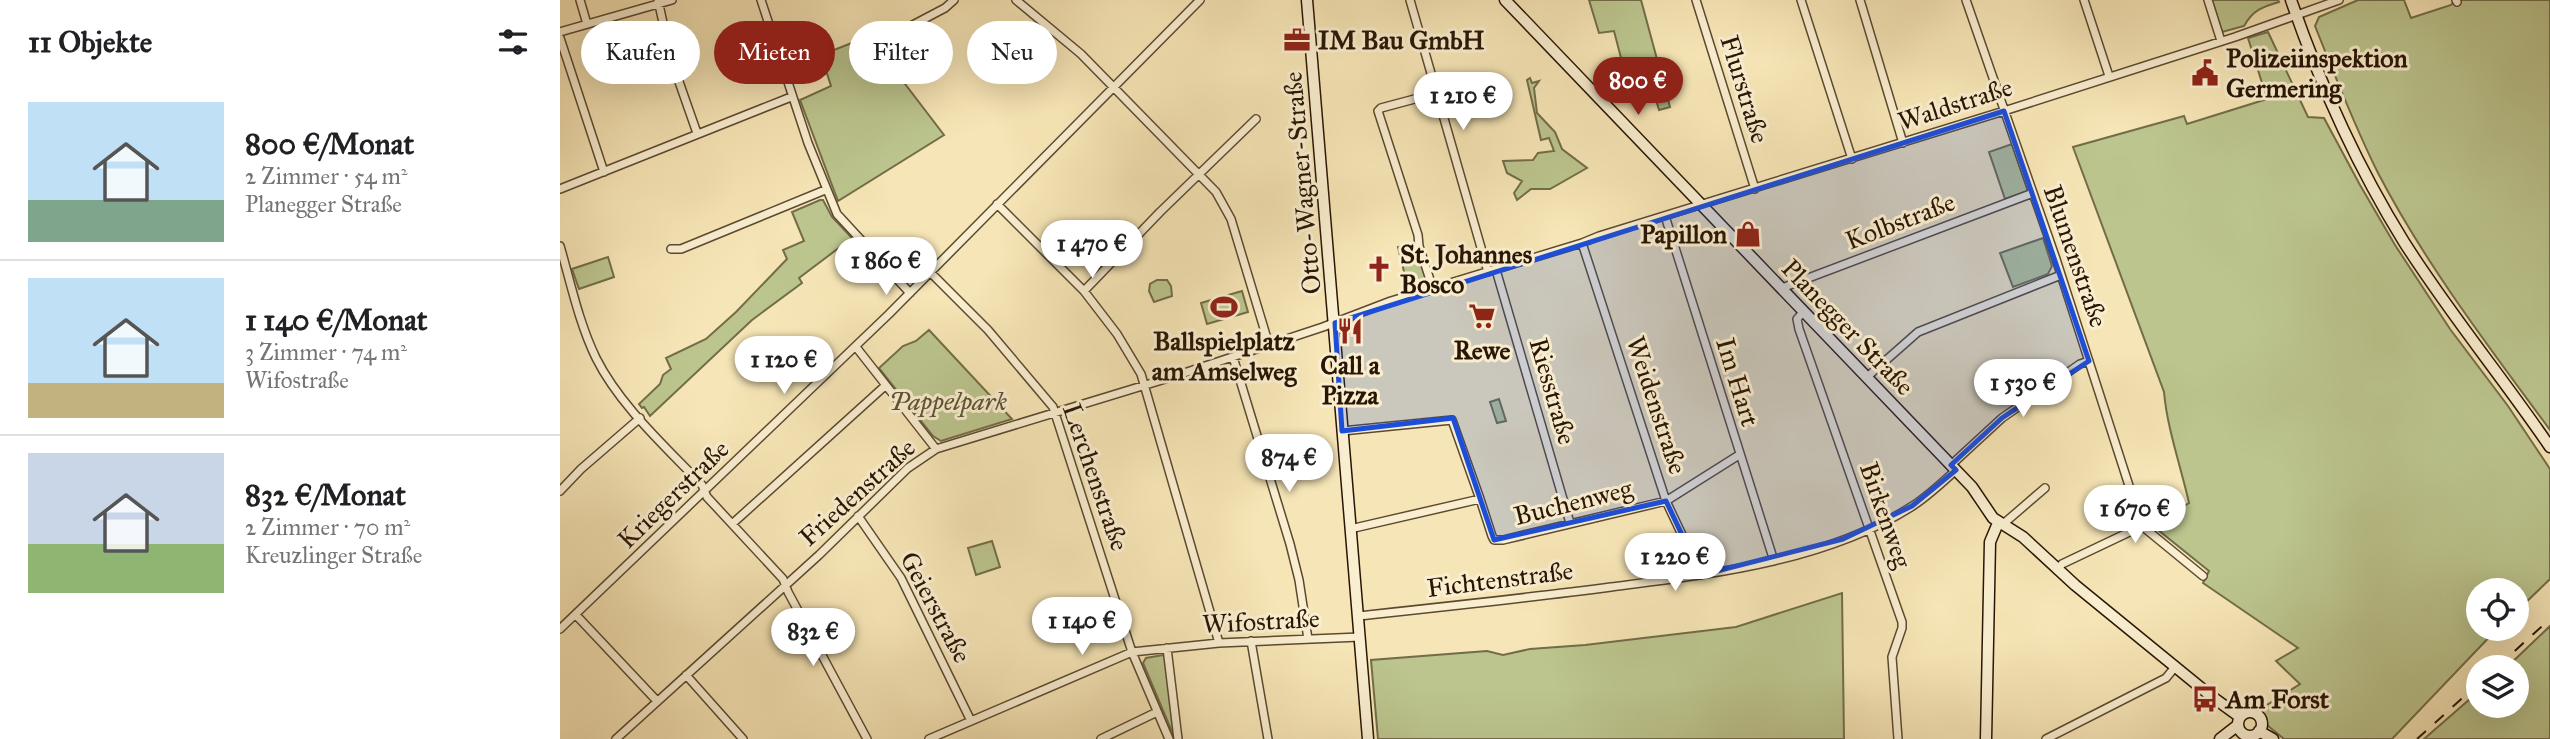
<!DOCTYPE html>
<html lang="de">
<head>
<meta charset="utf-8">
<style>
	body { margin:0; font-family:"IM FELL Great Primer",serif; background:#f2f2f2; color:#202124; height:100vh; display:flex; flex-direction:column; font-size:26px; white-space:nowrap }
	* { box-sizing:border-box; margin:0 }
	p { font-size:23px; color:#757577 }
	.icon { flex:none; width:38px; height:38px; fill:none; stroke:currentColor; stroke-width:2; stroke-linecap:round; stroke-linejoin:round }
	.map { position:relative; flex:1; overflow:hidden }
	.side { display:flex; flex-direction:column; background:#fff; width:560px }
	.side>* { flex:none }
	.top-card { position:absolute; left:21px; top:21px; width:665px; height:63px; display:flex; gap:14px }
	.buttons { position:absolute; left:1906px; top:578px; display:grid; gap:14px }
	.buttons a { display:grid; place-items:center; width:63px; height:63px; border-radius:50%; background:#fff; box-shadow:0 7px 28px #0002; font-size:35px }
	.price { position:absolute; translate:-50% -60px; padding:0 16px; border-radius:24px; background:#fff; color:#222; font-size:23px; line-height:46px; filter:drop-shadow(0 2px 4px #0008) }
	.price::after { content:''; position:absolute; left:50%; top:42px; width:21px; height:16px; margin-left:-10px; background:inherit; clip-path:polygon(0 0,100% 0,50% 100%) }
	.price.current { background:#8f2418; color:#fff }
	ul { padding:0; list-style:none }
	li { display:flex; align-items:center; gap:21px; height:175px; padding:0 28px }
	li+li { border-top:2px solid #e0e0e0 }
	li span { display:grid; place-items:center; flex:none; width:196px; height:140px; border-radius:0px; color:#555 }
	li>.icon { margin-inline-start:auto }
	span .icon { width:84px; height:84px; fill:#fffc; stroke-width:1 }
	li b { font-size:30px }
	h2 { display:flex; justify-content:space-between; align-items:center; height:84px; padding:0 28px; font-size:30px }
	.tag { padding:0 24px; border-radius:32px; background:#fff; box-shadow:0 7px 28px #0002; font-size:24px; line-height:63px }
	.tag.current { background:#8f2418; color:#fff }
	main { display:flex; flex:1; min-height:0 }
	.map>svg:first-child { display:block }
	.green { fill:#bcc58e; stroke:#726d48; stroke-width:2 }
	.lines { fill:none; stroke-linecap:round; stroke-linejoin:round }
	.street-casing { stroke:#5c4930; stroke-width:10 }
	.secondary-casing { stroke:#291503; stroke-width:13 }
	.street { stroke:#f9eed0; stroke-width:7 }
	.secondary { stroke:#f9eed0; stroke-width:10 }
	.rail { stroke:#291503; stroke-width:2; stroke-dasharray:12 12; stroke-linecap:butt }
	.marked { fill:#1d4ed8; fill-opacity:0.2; stroke:#1d4ed8; stroke-width:5; stroke-linejoin:round }
	.labels { text-anchor:middle; stroke-width:6; stroke-linejoin:round; paint-order:stroke }
	.poi-label { font-size:26px; font-weight:bold; fill:#291503; stroke:#f9eed0; text-anchor:start }
	.street-label { font-size:26px; fill:#291503; stroke:#f9eed0 }
	.park-label { font-size:26px; font-style:italic; fill:#5c5334; stroke:#f9eed0 }
</style>
</head>
<body>
<main>
<section class="side">
<h2>11 Objekte<svg class="icon" aria-label="filters" viewBox="0 0 24 24"><path d="M4 7h16M4 17h16"/><circle cx="9" cy="7" r="2"/><circle cx="15" cy="17" r="2"/></svg></h2>
<ul>
<li><span style="background:linear-gradient(#bfe0f5 70%,#7fa58c 0)"><svg class="icon" aria-label="home" viewBox="0 0 24 24"><path d="M3 11l9-7 9 7M6 9v11h12V9"/></svg></span><div><b>800 €/Monat</b><p>2 Zimmer · 54 m²</p><p>Planegger Straße</p></div></li>
<li><span style="background:linear-gradient(#bfe0f5 75%,#c2b280 0)"><svg class="icon" aria-label="home" viewBox="0 0 24 24"><path d="M3 11l9-7 9 7M6 9v11h12V9"/></svg></span><div><b>1 140 €/Monat</b><p>3 Zimmer · 74 m²</p><p>Wifostraße</p></div></li>
<li><span style="background:linear-gradient(#c9d6e8 65%,#8fb573 0)"><svg class="icon" aria-label="home" viewBox="0 0 24 24"><path d="M3 11l9-7 9 7M6 9v11h12V9"/></svg></span><div><b>832 €/Monat</b><p>2 Zimmer · 70 m²</p><p>Kreuzlinger Straße</p></div></li>
</ul>
</section>
<div class="map">
<svg width="1990" height="739" viewBox="0 0 1990 739">
	<rect width="100%" height="100%" fill="#f6e5b6"/>
	<filter id="stains"><feTurbulence type="fractalNoise" baseFrequency=".00286" numOctaves="4"/><feColorMatrix values="0 0 0 0 .2 0 0 0 0 .09 0 0 0 0 .02 0 0 0 .5 -.17"/></filter>
	<radialGradient id="worn" r=".72"><stop offset=".6" stop-color="#630" stop-opacity="0"/><stop offset="1" stop-color="#630" stop-opacity=".3"/></radialGradient>
	<path class="green" d="M1029,0H1081L1110,107L1099,110L1088,72L1066,77L1054,31L1039,33Z
		M1652,0H1718L1719,2C1702,7 1693,10 1684,26L1662,32Z
		M1798,0H1844L1851,18L1891,5L1895,0H1990V430C1929,347 1866,265 1818,173C1794,125 1775,76 1755,26L1759,17Z
		M1708,32L1748,117L1764,118L1800,185L1835,245L1890,329L1948,406L1990,469V579L1957,611L1956,590H1918V628H1938L1832,739H1724L1707,725L1704,715L1699,710L1740,684L1716,661L1738,648L1643,583L1649,571L1592,525L1629,503C1621,467 1607,428 1604,392L1513,147L1624,116L1627,124L1707,99L1688,38Z
		M317,33L339,76L384,135L278,201L240,100L271,86L261,55Z
		M970,78L972,83L979,81L974,88L977,113L995,132L1002,149L1027,168L990,189H971L957,200L954,193L962,181L947,173L943,161L973,160L978,153L994,151L989,138L981,140L967,80Z
		M1452,144L1468,191L1445,199L1429,152Z
		M260,200H263L272,217L292,238L239,278L242,283L192,320L90,416L84,407L82,408L79,404L100,384L103,375L111,369L106,358L146,339L176,312L227,259L223,250L244,241L232,212Z
		M1483,238L1492,266L1488,274L1453,287L1440,253Z
		M854,244L867,282L848,288L838,247Z
		M48,257L54,277L19,289L12,269Z
		M597,280H607L611,286L612,296L594,302L589,291L590,284Z
		M682,291L688,312L647,324L641,303Z
		M369,330L452,419L381,441L373,436L319,368L343,346L356,341Z
		M939,399L946,421L937,423L930,402Z
		M432,541L440,567L416,575L408,548Z
		M1282,593L1284,739H818L811,660L927,651L943,655L970,649L1025,645L1176,627Z
		M1990,626V739H1864L1918,692V705H1956V667H1947Z
		M603,655L605,657L615,739L583,663L586,658Z"/>
	<g class="lines">
		<g class="street-casing">
			<path id="street" d="M20,0L27,24
				M98,0L111,59L137,133
				M201,0L248,143L277,214L350,293
				M456,0L521,54L656,192L671,219L709,345
				M850,0L928,272
				M1136,0L1195,189
				M1241,0L1292,159
				M1300,0L1343,143
				M1406,0L1496,259L1582,526
				M1524,0L1549,76
				M1648,0L1661,41
				M1896,0L1897,2
				M347,28L385,8L394,0
				M0,32L112,0
				M0,38L44,172
				M0,189L231,97
				M437,204L524,291L557,334L581,374L659,643
				M1105,216L1214,561
				M1022,243L1106,501L1141,575
				M0,246C11,284 19,323 36,358C60,406 106,447 142,485L147,497L223,579L228,592L307,739
				M111,249H121L265,190
				M936,270L1010,523
				M371,273L428,330L493,407L572,652L609,739
				M1222,288L1473,193
				M873,289L859,246L858,235L818,111L821,108L877,93
				M524,291L600,212L696,119
				M1244,311L1237,319L1239,329L1342,622V628L1332,657L1338,739
				M296,347L376,449
				M673,357L730,544L739,580L748,639
				M1307,377L1358,332L1501,275
				M782,431L892,420L920,499
				M1391,465L1442,418L1520,364L1529,361
				M0,491L21,469L80,418
				M298,516L341,578L411,721
				M172,524L326,385
				M1442,525L1485,488
				M790,529L920,499L932,536L934,540H943L1106,501L1179,455
				M1497,570L1502,564L1582,526L1643,576
				M16,615L97,701
				M798,616C882,607 967,598 1051,587C1151,574 1264,562 1351,507C1367,497 1382,483 1396,470
				M0,629L329,314L640,0
				M691,641L708,739
				M607,648L618,739
				M126,675L183,739
				M56,739L259,555L348,468L376,449L615,376L763,327L831,301L1022,243L1039,236L1444,111L1675,37L1779,0
				M369,739L572,652L659,643L800,637
				M541,739L597,712
				M1486,739L1606,678L1615,667"/>
		</g>
		<g class="secondary-casing">
			<path id="secondary" d="M747,0L808,739
				M945,0L1412,487L1433,518L1463,537L1515,585L1651,696L1680,717
				M1731,0C1760,84 1797,166 1844,242C1889,313 1943,378 1990,447
				M1678 724a12 12 0 1 1 24 0a12 12 0 1 1-24 0Z
				M1699,731L1713,739
				M1426,739L1430,542L1438,523
				M1660,739L1678,725"/>
		</g>
		<use href="#street" class="street"/>
		<use href="#secondary" class="secondary"/>
		<path class="rail" d="M1937,667L1990,619
			M1857,739L1918,684"/>
	</g>
	<path class="marked" d="M1444,111L1529,361L1442,418L1391,465L1396,470L1352,506L1283,539L1141,575L1106,501L934,540L893,418L782,431L775,323Z"/>
	<defs>
		<g id="office-bare" transform="scale(2.1)"><path d="M-6-3h4V-5.5h4V-3h4V5H-6ZM-1-4.5V-3h2v-1.5ZM-6 0V1H6V0Z" fill="#8f2418" stroke="#f9eed0" stroke-width="2.5" paint-order="stroke"/></g>
		<g id="civic-bare" transform="scale(2.1)"><path d="M-.6-6.5H3V-4.5H.6V-3L4-1V1h2V6H-6V1h2V-1L-.6-3ZM-1.2 2.5V6h2.4V2.5Z" fill="#8f2418" stroke="#f9eed0" stroke-width="2.5" paint-order="stroke"/></g>
		<g id="shop-bare" transform="scale(2.1)"><path d="M-5-2.5h2.3a2.7 3.5 0 0 1 5.4 0H5L5.5 6h-11ZM-1.5-2.5h3a1.5 2.3 0 0 0-3 0Z" fill="#8f2418" stroke="#f9eed0" stroke-width="2.5" paint-order="stroke"/></g>
		<g id="church-bare" transform="scale(2.1)"><path d="M-1.2-6h2.4v3.5h3.3v2.4h-3.3V6h-2.4V-.1h-3.3v-2.4h3.3Z" fill="#8f2418" stroke="#f9eed0" stroke-width="2.5" paint-order="stroke"/></g>
		<g id="stadium-bare" transform="scale(2.1)"><path d="M0-5a6.5 5 0 1 0 0 10a6.5 5 0 1 0 0-10ZM-3.5-1.8h7v3.6h-7Z" fill="#8f2418" stroke="#f9eed0" stroke-width="2.5" paint-order="stroke"/></g>
		<g id="supermarket-bare" transform="scale(2.1)"><path d="M-6-5.5h2.5l.6 2H6L4.5 2H-2.5L-4.4-4H-6ZM-1.5 3.2a1.3 1.3 0 1 0 .1 0ZM3 3.2a1.3 1.3 0 1 0 .1 0Z" fill="#8f2418" stroke="#f9eed0" stroke-width="2.5" paint-order="stroke"/></g>
		<g id="restaurant-bare" transform="scale(2.1)"><path d="M-5-6h1v4h1v-4h1v4h1v-4h1v5L-1.5 .5V6h-2V.5L-5-1ZM5-6V6H3V1.5H1.5Q1.5-4 5-6Z" fill="#8f2418" stroke="#f9eed0" stroke-width="2.5" paint-order="stroke"/></g>
		<g id="bus-bare" transform="scale(2.1)"><path d="M-5-6H5V4H4V6H2V4H-2V6H-4V4H-5ZM-3.5-4V0h7V-4ZM-3.5 1.2v1.5H-2V1.2ZM2 1.2v1.5H3.5V1.2Z" fill="#8f2418" stroke="#f9eed0" stroke-width="2.5" paint-order="stroke"/></g>
	</defs>
	<g fill-rule="evenodd">
		<use href="#office-bare" x="737" y="40"/>
		<use href="#civic-bare" x="1645" y="73"/>
		<use href="#shop-bare" x="1188" y="234"/>
		<use href="#church-bare" x="819" y="269"/>
		<use href="#stadium-bare" x="664" y="307"/>
		<use href="#supermarket-bare" x="922" y="316"/>
		<use href="#restaurant-bare" x="790" y="331"/>
		<use href="#bus-bare" x="1645" y="699"/>
	</g>
	<g class="labels">
		<g class="poi-label">
			<text x="758" y="49">IM Bau GmbH</text>
			<text x="1666" y="67">Polizeiinspektion<tspan x="1666" dy="30">Germering</tspan></text>
			<text x="1167" y="243" text-anchor="end">Papillon</text>
			<text x="840" y="263">St. Johannes<tspan x="840" dy="30">Bosco</tspan></text>
			<text x="664" y="350" text-anchor="middle">Ballspielplatz<tspan x="664" dy="30">am Amselweg</tspan></text>
			<text x="922" y="359" text-anchor="middle">Rewe</text>
			<text x="790" y="374" text-anchor="middle">Call a<tspan x="790" dy="30">Pizza</tspan></text>
			<text x="1666" y="708">Am Forst</text>
		</g>
		<g class="street-label">
			<text transform="translate(1185 89) rotate(73)" y="9">Flurstraße</text>
			<text transform="translate(1395 104) rotate(-18)" y="9">Waldstraße</text>
			<text transform="translate(742 183) rotate(-95)" y="9">Otto-Wagner-Straße</text>
			<text transform="translate(1340 221) rotate(-21)" y="9">Kolbstraße</text>
			<text transform="translate(1516 256) rotate(71)" y="9">Blumenstraße</text>
			<text transform="translate(1288 327) rotate(46)" y="9">Planegger Straße</text>
			<text transform="translate(1178 382) rotate(73)" y="9">Im Hart</text>
			<text transform="translate(993 391) rotate(74)" y="9">Riesstraße</text>
			<text transform="translate(1097 405) rotate(72)" y="9">Weidenstraße</text>
			<text transform="translate(536 477) rotate(71)" y="9">Lerchenstraße</text>
			<text transform="translate(297 492) rotate(-42)" y="9">Friedenstraße</text>
			<text transform="translate(113 494) rotate(-44)" y="9">Kriegerstraße</text>
			<text transform="translate(1013 502) rotate(-14)" y="9">Buchenweg</text>
			<text transform="translate(1326 515) rotate(71)" y="9">Birkenweg</text>
			<text transform="translate(940 579) rotate(-7)" y="9">Fichtenstraße</text>
			<text transform="translate(376 607) rotate(62)" y="9">Geierstraße</text>
			<text transform="translate(701 621) rotate(-3)" y="9">Wifostraße</text>
		</g>
		<g class="park-label">
			<text x="388" y="410">Pappelpark</text>
		</g>
	</g>
	<rect width="100%" height="100%" filter="url(#stains)"/>
	<rect width="100%" height="100%" fill="url(#worn)"/>
</svg>
<div class="buttons">
<a><svg class="icon" aria-label="locate" viewBox="0 0 24 24"><circle cx="12" cy="12" r="6"/><path d="M12 2v4M12 18v4M2 12h4M18 12h4"/></svg></a>
<a><svg class="icon" aria-label="layers" viewBox="0 0 24 24"><path d="M12 4l9 5-9 5-9-5zM3 14l9 5 9-5"/></svg></a>
</div>
<b class="price current" style="left:1078px;top:117px">800 €</b>
<b class="price" style="left:903px;top:132px">1 210 €</b>
<b class="price" style="left:532px;top:280px">1 470 €</b>
<b class="price" style="left:326px;top:297px">1 860 €</b>
<b class="price" style="left:224px;top:396px">1 120 €</b>
<b class="price" style="left:1463px;top:419px">1 530 €</b>
<b class="price" style="left:729px;top:494px">874 €</b>
<b class="price" style="left:1575px;top:545px">1 670 €</b>
<b class="price" style="left:1115px;top:593px">1 220 €</b>
<b class="price" style="left:522px;top:657px">1 140 €</b>
<b class="price" style="left:253px;top:668px">832 €</b>
<div class="top-card">
<a class="tag">Kaufen</a>
<a class="tag current">Mieten</a>
<a class="tag">Filter</a>
<a class="tag">Neu</a>
</div>
</div>
</main>
</body>
</html>
